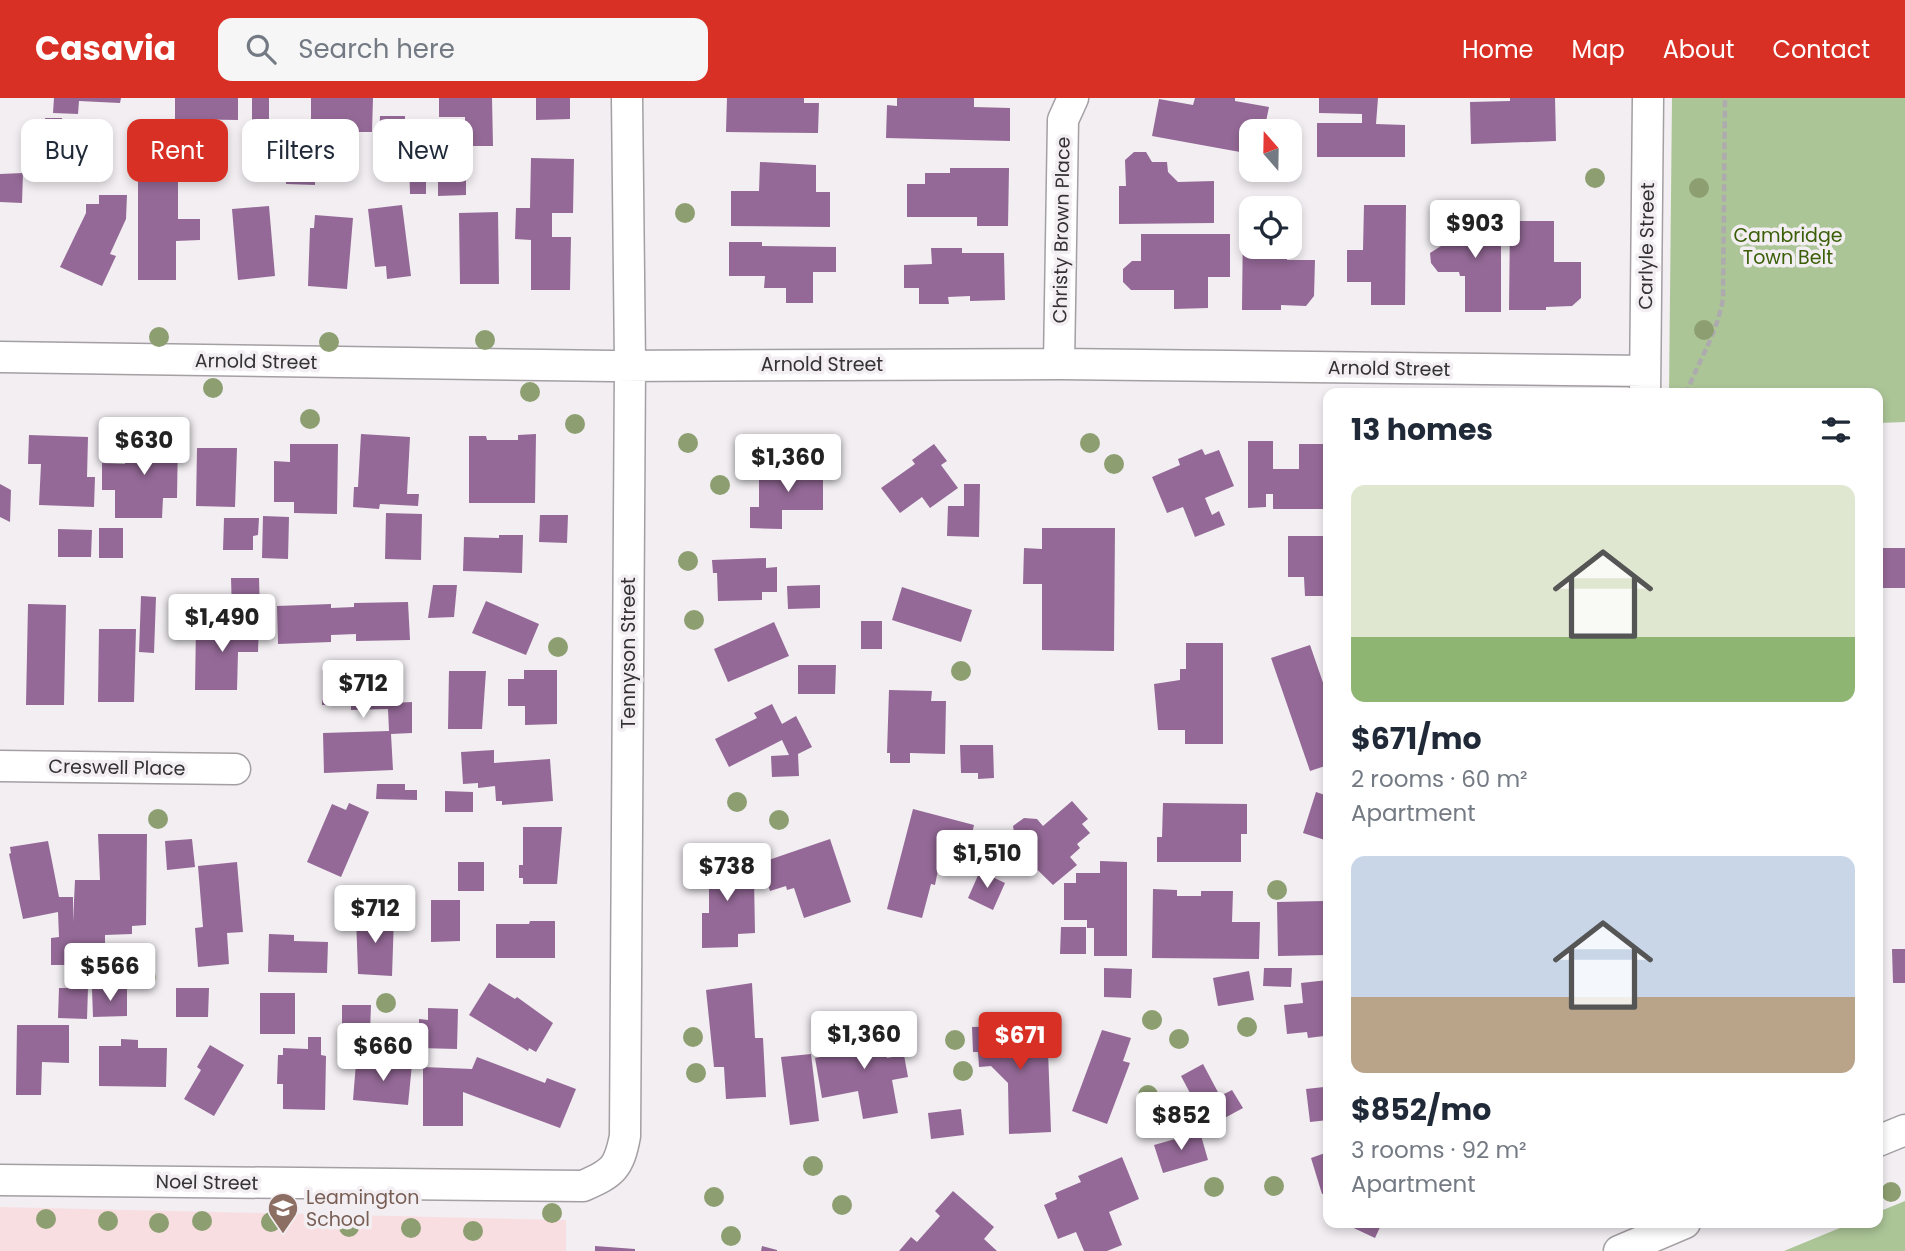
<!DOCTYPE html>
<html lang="en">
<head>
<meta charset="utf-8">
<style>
	body { margin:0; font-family:Poppins,sans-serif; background:#f6f6f7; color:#1f2937; height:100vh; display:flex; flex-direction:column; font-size:26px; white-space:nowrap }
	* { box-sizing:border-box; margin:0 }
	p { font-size:23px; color:#747a83 }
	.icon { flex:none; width:38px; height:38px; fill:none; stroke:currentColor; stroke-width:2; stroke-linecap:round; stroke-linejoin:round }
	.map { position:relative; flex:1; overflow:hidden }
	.sheet { position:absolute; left:1323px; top:290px; width:560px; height:840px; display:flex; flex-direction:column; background:#fff; border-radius:14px; box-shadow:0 4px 10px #0003 }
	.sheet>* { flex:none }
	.hud { position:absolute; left:21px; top:21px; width:665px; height:63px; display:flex; gap:14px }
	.needle { width:46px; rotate:340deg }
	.controls { position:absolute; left:1239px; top:21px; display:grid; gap:14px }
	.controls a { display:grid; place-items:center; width:63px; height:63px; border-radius:14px; background:#fff; box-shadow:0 4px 10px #0003; font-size:35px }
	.price { position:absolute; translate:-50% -60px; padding:0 16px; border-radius:7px; background:#fff; color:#222; font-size:23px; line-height:46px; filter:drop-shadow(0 2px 4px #0008) }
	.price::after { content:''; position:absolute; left:50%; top:42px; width:21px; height:16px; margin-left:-10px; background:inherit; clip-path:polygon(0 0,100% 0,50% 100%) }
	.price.selected { background:#d93025; color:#fff }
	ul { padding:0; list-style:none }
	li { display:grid; align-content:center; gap:14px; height:371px; padding:0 28px }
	li span { display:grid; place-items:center; height:217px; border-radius:14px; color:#555 }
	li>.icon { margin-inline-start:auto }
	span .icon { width:126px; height:126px; fill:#fffc; stroke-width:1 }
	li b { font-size:30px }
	h2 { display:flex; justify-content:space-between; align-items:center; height:84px; padding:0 28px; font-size:30px }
	.chip { padding:0 24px; border-radius:14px; background:#fff; box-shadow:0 4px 10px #0003; font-size:24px; line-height:63px }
	.chip.selected { background:#d93025; color:#fff }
	header { display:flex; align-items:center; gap:42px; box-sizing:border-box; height:98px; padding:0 35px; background:#d93025; color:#fff }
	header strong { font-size:33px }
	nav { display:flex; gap:38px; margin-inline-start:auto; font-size:24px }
	.search { width:490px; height:63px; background:#f6f6f7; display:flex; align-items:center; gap:18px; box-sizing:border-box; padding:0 24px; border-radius:14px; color:#747a83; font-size:26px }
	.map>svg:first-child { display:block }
	.education { fill:#f9dee1 }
	.green { fill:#acc597 }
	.building { fill:#946997 }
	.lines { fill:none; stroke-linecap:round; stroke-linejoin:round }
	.minor-casing { stroke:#a39fa3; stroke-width:33 }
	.path { stroke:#aeabae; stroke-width:4.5; stroke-dasharray:7 3.5; stroke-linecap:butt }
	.minor { stroke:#fff; stroke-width:30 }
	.tree { fill:#8d9f71 }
	.labels { text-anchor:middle; stroke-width:7; stroke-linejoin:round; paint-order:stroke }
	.street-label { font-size:19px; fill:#343234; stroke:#f2eef2 }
	.park-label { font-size:19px; fill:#3b5f07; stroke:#f2eef2 }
	.education-label { font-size:19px; fill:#785e54; stroke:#f2eef2; text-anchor:start }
</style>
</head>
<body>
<header>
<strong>Casavia</strong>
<div class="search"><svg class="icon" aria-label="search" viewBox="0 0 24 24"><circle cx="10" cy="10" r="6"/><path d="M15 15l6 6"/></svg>Search here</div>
<nav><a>Home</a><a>Map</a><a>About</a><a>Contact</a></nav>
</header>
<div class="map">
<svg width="1905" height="1153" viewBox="0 0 1905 1153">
	<rect width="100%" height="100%" fill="#f2eef2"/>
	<path class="education" d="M0,1109L566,1122V1153H0Z"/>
	<path class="green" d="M1672,0H1905V324L1878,325V296H1669Z
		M1905,1103V1153H1784L1852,1125H1878V1114Z"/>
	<path class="building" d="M54,0H121L120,5L79,3L78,16L53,15Z
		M175,0H238V22L175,21Z
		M252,0H269V28H252Z
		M311,0H373L372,34H311Z
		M439,0H492L493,48H465V19H439Z
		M536,0H570V21L536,22Z
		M727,0H804V5H819L818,35L726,34Z
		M897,0H974V9L1010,10V43L886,40L887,7L897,8Z
		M1195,0H1235V3L1269,9L1264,33H1251V56L1152,38L1159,1L1193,7Z
		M1319,0H1378L1376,26L1405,27V59H1317V25H1362V16L1319,15Z
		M1510,0H1555L1556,43L1471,46L1470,4L1510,3Z
		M380,18H405V48H379Z
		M45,20H62V27H93V57H69V84H50V54H45Z
		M1134,54H1146L1152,64H1167L1168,74L1178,84L1214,83V125L1119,126V88H1126L1125,62Z
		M287,58L315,59V87L286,86Z
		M433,60V69L426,70V96H410L409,61Z
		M531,60L574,61L573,115H552V139H571L570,192H531V142L515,141L516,110H530Z
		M438,62H466V97L438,98Z
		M760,64L816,67V94H830V129L731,128V93H759Z
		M950,70H1009L1008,128H977V119H907V86H925V75H950Z
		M23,75L22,105L0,104V76Z
		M138,82H178V121H200V142L176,143V182H138Z
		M99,97H127L126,121L110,156L116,158L102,188L60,169L86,115V106H99Z
		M402,107L411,178L387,181L386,168L375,169L368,111Z
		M1364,107H1406L1405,207H1371V184H1347V152H1363Z
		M269,108L275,178L238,182L232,111Z
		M1474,109H1501V214H1465V178H1460L1459,174H1438L1431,165L1430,155L1441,148V133H1474Z
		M498,114L499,186H460L459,115Z
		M315,117L353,120L347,191L308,188L310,130H314Z
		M1243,121H1251V149H1287V162H1315L1314,198L1306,208L1281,207V212H1242Z
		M1510,123H1554V164H1581V200L1572,208L1546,209V212H1509Z
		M1141,136H1230V179H1208V210L1174,211V192H1131L1123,184V171L1132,163H1141Z
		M729,144H762V148L836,149V174H813V205H786V190H764L765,178H729Z
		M931,150H962V155H1004L1005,202L970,203V198L948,199L949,206H919V190H904V167L932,166Z
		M361,336L410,339L407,396H419L418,408L380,406L379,411L353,409L354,389H358Z
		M536,336L535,405H469V338H486L487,342H518V337Z
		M29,337L88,339L87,379H95L94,409L39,407L41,366H28Z
		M126,338H178L177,400H163L162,420H115V392H102V365L125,366Z
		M1248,343H1273V371H1299V346H1328V416L1325,411H1273V396H1266V409L1248,410Z
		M290,346H338L337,416L294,415V404H274V363L290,364Z
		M934,346L947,363L941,367L958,390L930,410L922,399L900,415L881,390L915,366L912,362Z
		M197,350H237L235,409L196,408Z
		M1202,351L1205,357L1219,352L1234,388L1205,400L1212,417L1219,413L1225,427L1195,439L1183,409L1167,415L1152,379L1180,367L1178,361Z
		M798,360L823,361V412H782V431L750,430V409H759V375L797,376Z
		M0,386L11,392L10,424L0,419Z
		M964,386H980L979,439L947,438L948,408H964Z
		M386,415L422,416L421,462L385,461Z
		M540,417H568L567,445L539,444Z
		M263,418L289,419L288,461L262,460Z
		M224,420H259L258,437L253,438V452H223Z
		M99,430H123V460H99Z
		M1042,430H1115L1114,553L1042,552V486H1023L1024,450L1042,451Z
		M58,431L92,432L91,459H58Z
		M499,437H523L522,475L463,473L464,439L499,440Z
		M1288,438H1328V498H1305L1304,479H1288Z
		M1878,450H1905V490H1878Z
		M766,460V470L777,469V494H762V502L718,503L717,475H713L712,462Z
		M231,480H259L260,514H232Z
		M433,487H457L454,519L428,520Z
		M820,487V510L788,511L787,488Z
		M902,489L972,512L961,544L892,522Z
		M141,498L156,499L154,555L139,554Z
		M486,503L539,526L526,557L472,535Z
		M408,504L410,542L356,543V536L331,537V544L278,546L277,508L331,506V510L354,509V505Z
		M28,506L66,507L64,607H26Z
		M861,523H882V551H861Z
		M774,524L789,558L728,584L714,551Z
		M196,526H259L258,554H238L237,592H195Z
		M99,531H136L134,604H98Z
		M1186,545H1223V646H1185V632H1158L1154,586L1180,582V571H1186Z
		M1310,547L1328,599V667L1310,673L1271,560Z
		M798,567H836L835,596H798Z
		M391,570L392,605L412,604V635L391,636L393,672L324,675L323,635L389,633L388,611L351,612V606L322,607V572Z
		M524,572H557V626L525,627V608H508V581H524Z
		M449,573H486L482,631H448Z
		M889,592L932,593L931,603H946L945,656L910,655V665H890V655H887Z
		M772,606L782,626L796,618L812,649L798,656L799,678L772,679L771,658L789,657L782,642L729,669L715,641L757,620L754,615Z
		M960,647H993L994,680L978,681V675H961Z
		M494,652V665L550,661L553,703L502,707V703H496L495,688L478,690V685L463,686L461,654Z
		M377,686H405V692H417V702L376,701Z
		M445,693L473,694V714H445Z
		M1316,694L1328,698V743L1303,735Z
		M1072,703L1088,721L1082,726L1090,735L1077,746L1080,750L1070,759L1077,767L1053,787L1014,749L1016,746L1013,728L1024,720L1037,721L1043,728Z
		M349,705L369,714L341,779L307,764L332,706L346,712Z
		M1163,705L1247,706V736H1241V764H1157V739H1162Z
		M913,711L974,727L971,740L977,741L970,768L953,764L938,772L935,787L931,786L922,820L887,811Z
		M523,729H562L557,786H523V780H519V767H523Z
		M98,736H147L146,827L132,828V836L105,837V876L72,877V867H51V840L59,839L58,814L23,821L9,756L11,755L10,749L48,743L59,799H73V824L75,782H100Z
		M192,741L195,769L167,772L165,743Z
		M830,741L851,804L804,820L794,790L787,792L786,788L770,793L760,765Z
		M740,758V780H754L755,835L738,836V849L702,850V815H709V783H704V759Z
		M1100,763L1127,764V858H1094V830H1087V822H1064V785H1076V775H1100Z
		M237,764L243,834L227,835L229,866L198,869L195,830L203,829L198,768Z
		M458,764H484V793H458Z
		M980,773L1005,785L993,812L968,800Z
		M1153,791L1177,792V798H1201V793H1233L1232,824H1260L1259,861L1152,860Z
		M431,802H460V843L431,844Z
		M1324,803V810H1328V857L1278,858L1277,804Z
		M356,818L394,819L392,878L358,876Z
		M530,823H555V860H496V826H529Z
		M1061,829H1086V856H1060Z
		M269,836L294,837V843L328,844L327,875L268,874Z
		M1892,851H1905V885H1893Z
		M1104,870L1132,871L1131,900L1104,899Z
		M1264,870H1292L1291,889L1263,888Z
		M1249,873L1254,902L1218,908L1213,880Z
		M1328,882V963H1326L1324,938L1308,940L1307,934L1287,936L1284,907L1303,905L1301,885Z
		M489,885L515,901L517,899L553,925L536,954L529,950L528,953L469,917Z
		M752,885L755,940H763L766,999L726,1001L724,969H714L706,892Z
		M59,890H88L87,921L58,920Z
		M176,890H209L208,919H176Z
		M92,891H127V918L93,919Z
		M260,895H295V936H260Z
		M342,907H371L370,934H342Z
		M428,910L458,911L457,951L419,950V921L428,922Z
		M880,920L887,960L904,957L908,979L892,982L898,1015L863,1021L858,993L822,1000L815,960L852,953L847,926Z
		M1047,925L1051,1034L1009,1036L1008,985L991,968L979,969L978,954H973L972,929L1001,928L1006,932L1024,931L1027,926Z
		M17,927H69V965L42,964L41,997H16Z
		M1102,932L1131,940L1123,963L1130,965L1107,1026L1072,1013Z
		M308,939H321V957L326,958L325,1012L283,1011V986H277L278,957H283V950L308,951Z
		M121,941L138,942V950H167L166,989L99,988V948H121Z
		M210,947L244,967L214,1018L184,1001L201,972L197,969Z
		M811,956L819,1023L790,1027L781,959Z
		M477,959L545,985L547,980L576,991L560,1030L463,994V1028H423V969L472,971Z
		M392,964L412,966L408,1007L353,1002L356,965L391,968Z
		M1203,966L1220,998L1232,992L1243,1010L1208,1029L1181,978Z
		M1328,971V1022L1310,1024L1306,991L1324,989L1323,972Z
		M961,1011L964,1037L931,1041L928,1015Z
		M1200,1034L1208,1062L1163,1075L1154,1047Z
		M1328,1054V1095L1322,1096L1311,1060Z
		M1122,1059L1139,1101L1109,1114L1122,1147L1107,1153H1084L1076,1134L1058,1141L1044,1107L1057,1101L1055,1095L1081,1084L1078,1078Z
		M953,1093L994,1129L984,1141L997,1153H899L911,1139L917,1144L940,1118L935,1113Z
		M1343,1125H1382L1375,1140Z
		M595,1148L635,1151V1153H595Z
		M762,1148L777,1152V1153H761Z"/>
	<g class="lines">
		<g class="minor-casing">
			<path id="minor" d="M0,259L612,268L1059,266L1645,273
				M1059,266L1063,22L1073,0
				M1645,296L1648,0
				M0,668L235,671
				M1878,1043L1905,1032
				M0,1082L583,1088C613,1075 619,1070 625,1038L630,266L627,0
				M1619,1153L1685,1125"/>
		</g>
		<path class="path" d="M1686,296C1699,261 1716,239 1723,201L1725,0"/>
		<use href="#minor" class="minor"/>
	</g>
	<g class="tree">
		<circle cx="1595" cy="80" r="10"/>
		<circle cx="1699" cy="90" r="10"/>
		<circle cx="685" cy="115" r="10"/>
		<circle cx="1704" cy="232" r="10"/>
		<circle cx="159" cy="239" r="10"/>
		<circle cx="485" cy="242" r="10"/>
		<circle cx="329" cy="244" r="10"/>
		<circle cx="213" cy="290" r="10"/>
		<circle cx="530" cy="294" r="10"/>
		<circle cx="310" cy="321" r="10"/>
		<circle cx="575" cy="326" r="10"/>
		<circle cx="688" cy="345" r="10"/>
		<circle cx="1090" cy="345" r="10"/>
		<circle cx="1114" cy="366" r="10"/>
		<circle cx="720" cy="387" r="10"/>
		<circle cx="688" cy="463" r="10"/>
		<circle cx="694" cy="522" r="10"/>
		<circle cx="558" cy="549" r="10"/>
		<circle cx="961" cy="573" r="10"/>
		<circle cx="737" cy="704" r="10"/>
		<circle cx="158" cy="721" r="10"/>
		<circle cx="779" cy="722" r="10"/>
		<circle cx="1277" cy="792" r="10"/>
		<circle cx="146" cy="879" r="10"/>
		<circle cx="386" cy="905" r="10"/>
		<circle cx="1152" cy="922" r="10"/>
		<circle cx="1247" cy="929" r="10"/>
		<circle cx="693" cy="939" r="10"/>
		<circle cx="1179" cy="941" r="10"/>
		<circle cx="955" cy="942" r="10"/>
		<circle cx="963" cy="973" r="10"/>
		<circle cx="696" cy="975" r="10"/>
		<circle cx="1148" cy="997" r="10"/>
		<circle cx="813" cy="1068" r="10"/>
		<circle cx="1274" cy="1088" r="10"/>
		<circle cx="1214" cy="1089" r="10"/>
		<circle cx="1891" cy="1094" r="10"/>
		<circle cx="714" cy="1099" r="10"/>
		<circle cx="842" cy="1107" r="10"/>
		<circle cx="552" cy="1115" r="10"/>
		<circle cx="46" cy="1121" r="10"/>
		<circle cx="108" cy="1123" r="10"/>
		<circle cx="202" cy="1123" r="10"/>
		<circle cx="271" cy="1124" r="10"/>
		<circle cx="159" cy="1125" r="10"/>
		<circle cx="349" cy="1129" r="10"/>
		<circle cx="411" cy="1130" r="10"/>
		<circle cx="473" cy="1133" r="10"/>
		<circle cx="731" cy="1138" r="10"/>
	</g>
	<defs>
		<g id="school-pin" transform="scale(1.575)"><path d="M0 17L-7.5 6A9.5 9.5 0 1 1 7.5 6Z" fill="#8d6e63" stroke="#f2eef2"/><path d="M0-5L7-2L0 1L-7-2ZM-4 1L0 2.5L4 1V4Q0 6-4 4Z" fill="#fff"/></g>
	</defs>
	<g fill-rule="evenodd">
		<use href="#school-pin" x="283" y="1110"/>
	</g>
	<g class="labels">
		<g class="street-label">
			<text transform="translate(1061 132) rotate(-89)" y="7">Christy Brown Place</text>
			<text transform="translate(1646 148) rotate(-89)" y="7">Carlyle Street</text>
			<text transform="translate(256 263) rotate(1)" y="7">Arnold Street</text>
			<text x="822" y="273">Arnold Street</text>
			<text transform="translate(1389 270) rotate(1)" y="7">Arnold Street</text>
			<text transform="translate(628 555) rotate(-90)" y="7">Tennyson Street</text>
			<text transform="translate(117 669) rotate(1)" y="7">Creswell Place</text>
			<text transform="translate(207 1084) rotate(1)" y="7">Noel Street</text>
		</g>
		<g class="park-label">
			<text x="1788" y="144">Cambridge<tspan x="1788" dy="22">Town Belt</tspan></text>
		</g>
		<g class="education-label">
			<text x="306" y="1106">Leamington<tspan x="306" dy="22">School</tspan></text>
		</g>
	</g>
</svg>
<div class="controls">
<a><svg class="needle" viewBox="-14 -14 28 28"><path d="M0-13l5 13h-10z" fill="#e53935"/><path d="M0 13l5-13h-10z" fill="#747a83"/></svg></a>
<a><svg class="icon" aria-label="locate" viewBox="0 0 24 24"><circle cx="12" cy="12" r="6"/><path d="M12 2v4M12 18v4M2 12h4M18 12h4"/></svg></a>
</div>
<b class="price" style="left:1475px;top:162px">$903</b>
<b class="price" style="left:144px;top:379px">$630</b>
<b class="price" style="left:788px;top:396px">$1,360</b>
<b class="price" style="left:222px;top:556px">$1,490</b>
<b class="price" style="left:363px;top:622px">$712</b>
<b class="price" style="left:987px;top:792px">$1,510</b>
<b class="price" style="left:727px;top:805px">$738</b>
<b class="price" style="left:375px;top:847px">$712</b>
<b class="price" style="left:110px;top:905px">$566</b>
<b class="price" style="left:864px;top:973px">$1,360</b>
<b class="price selected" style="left:1020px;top:974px">$671</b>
<b class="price" style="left:383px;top:985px">$660</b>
<b class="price" style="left:1181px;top:1054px">$852</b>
<div class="hud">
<a class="chip">Buy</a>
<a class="chip selected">Rent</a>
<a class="chip">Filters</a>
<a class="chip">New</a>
</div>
<section class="sheet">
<h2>13 homes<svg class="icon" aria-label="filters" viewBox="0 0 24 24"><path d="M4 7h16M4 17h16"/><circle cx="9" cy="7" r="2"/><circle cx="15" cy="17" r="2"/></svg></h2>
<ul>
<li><span style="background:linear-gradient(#dfe7d0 70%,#8fb573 0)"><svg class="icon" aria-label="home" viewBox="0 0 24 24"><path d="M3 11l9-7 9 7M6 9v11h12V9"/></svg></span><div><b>$671/mo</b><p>2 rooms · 60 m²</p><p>Apartment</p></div></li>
<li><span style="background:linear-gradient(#c9d6e8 65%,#b9a48a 0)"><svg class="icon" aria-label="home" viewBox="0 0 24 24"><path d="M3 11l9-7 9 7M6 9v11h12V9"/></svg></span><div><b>$852/mo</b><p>3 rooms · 92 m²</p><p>Apartment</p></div></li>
</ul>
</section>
</div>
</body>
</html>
